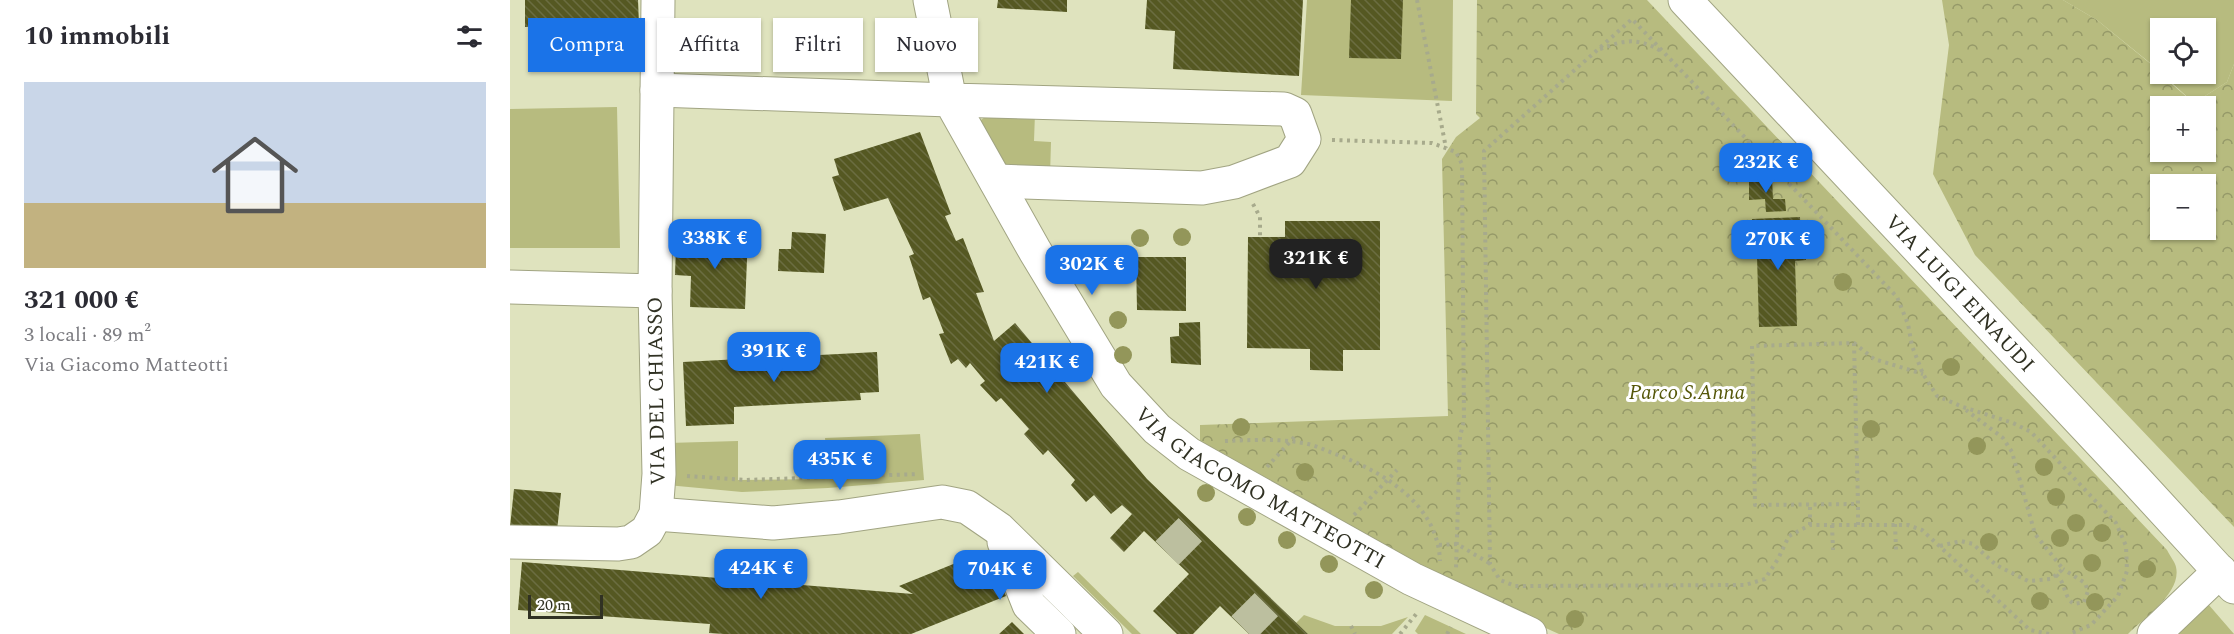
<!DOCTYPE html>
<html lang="it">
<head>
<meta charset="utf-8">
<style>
	body { margin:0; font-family:Spectral,serif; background:#f7f7f7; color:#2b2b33; height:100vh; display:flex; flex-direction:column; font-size:22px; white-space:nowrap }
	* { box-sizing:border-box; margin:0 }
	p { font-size:20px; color:#7c7c81 }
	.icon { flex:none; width:33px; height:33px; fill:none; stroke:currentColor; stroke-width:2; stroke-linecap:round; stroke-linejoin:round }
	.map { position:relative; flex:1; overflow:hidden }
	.details { display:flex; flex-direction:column; background:#fff; width:510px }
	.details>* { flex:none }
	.hud { position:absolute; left:18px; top:18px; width:570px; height:54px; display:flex; gap:12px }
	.fabs { position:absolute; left:1640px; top:18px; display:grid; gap:12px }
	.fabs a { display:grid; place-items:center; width:66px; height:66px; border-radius:0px; background:#fff; box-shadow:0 2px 4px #0004; font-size:30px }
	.scale { position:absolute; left:18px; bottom:15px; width:75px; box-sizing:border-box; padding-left:6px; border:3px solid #303123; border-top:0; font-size:16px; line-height:21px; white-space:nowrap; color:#303123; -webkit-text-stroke:4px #fff; paint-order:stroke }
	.price { position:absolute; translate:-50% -51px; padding:0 14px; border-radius:12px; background:#1a73e8; color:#fff; font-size:20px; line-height:39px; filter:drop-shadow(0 2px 3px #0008) }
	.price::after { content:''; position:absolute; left:50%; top:36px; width:18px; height:14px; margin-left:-9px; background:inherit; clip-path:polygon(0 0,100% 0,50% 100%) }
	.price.active { background:#222; color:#fff }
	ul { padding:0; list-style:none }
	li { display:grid; align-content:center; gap:12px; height:318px; padding:0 24px }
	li+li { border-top:2px solid #e1e1e2 }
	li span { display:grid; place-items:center; height:186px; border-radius:0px; color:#555 }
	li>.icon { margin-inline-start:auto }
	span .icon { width:108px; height:108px; fill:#fffc; stroke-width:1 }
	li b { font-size:26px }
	h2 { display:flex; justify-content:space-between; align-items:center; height:72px; padding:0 24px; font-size:26px }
	.pill { padding:0 21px; border-radius:0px; background:#fff; box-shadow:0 2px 4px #0004; font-size:21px; line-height:54px }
	.pill.active { background:#1a73e8; color:#fff }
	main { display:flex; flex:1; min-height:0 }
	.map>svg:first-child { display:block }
	.grass { fill:#b7bb7f }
	.forest { fill:url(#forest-crowns); fill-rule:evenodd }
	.building { fill:url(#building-back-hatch) }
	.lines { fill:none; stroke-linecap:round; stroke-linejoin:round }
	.minor-tunnel { stroke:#bcbf9f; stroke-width:33; stroke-dasharray:33 16; stroke-linecap:butt }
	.minor-casing { stroke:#a1a482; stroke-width:35 }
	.major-casing { stroke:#a1a482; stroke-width:35 }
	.path { stroke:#a7aa8c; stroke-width:4; stroke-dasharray:3 4.5; stroke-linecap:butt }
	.minor { stroke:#fff; stroke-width:33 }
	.major { stroke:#fff; stroke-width:33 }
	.tree { fill:#93965a }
	.labels { text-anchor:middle; stroke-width:6; stroke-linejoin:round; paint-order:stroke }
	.street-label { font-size:21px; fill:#303123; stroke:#fff }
	.park-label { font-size:21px; font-style:italic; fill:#555709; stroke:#fff }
</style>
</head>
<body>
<main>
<section class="details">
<h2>10 immobili<svg class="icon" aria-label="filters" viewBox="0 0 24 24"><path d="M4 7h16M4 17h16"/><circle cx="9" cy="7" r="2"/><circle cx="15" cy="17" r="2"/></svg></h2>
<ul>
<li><span style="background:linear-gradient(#c9d6e8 65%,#c2b280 0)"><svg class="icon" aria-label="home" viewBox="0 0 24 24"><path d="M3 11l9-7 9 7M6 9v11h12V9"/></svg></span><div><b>321 000 €</b><p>3 locali · 89 m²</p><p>Via Giacomo Matteotti</p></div></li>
</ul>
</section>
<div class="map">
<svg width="1724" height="634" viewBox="0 0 1724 634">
	<defs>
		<pattern id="forest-crowns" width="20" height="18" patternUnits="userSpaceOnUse" patternTransform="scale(1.5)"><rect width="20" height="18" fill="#b7bb7f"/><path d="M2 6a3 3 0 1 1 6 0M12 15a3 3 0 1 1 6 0" fill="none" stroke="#959968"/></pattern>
		<pattern id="building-back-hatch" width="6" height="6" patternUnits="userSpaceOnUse" patternTransform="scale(1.5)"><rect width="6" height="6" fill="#555822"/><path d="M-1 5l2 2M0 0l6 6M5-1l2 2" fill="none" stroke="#6b6d41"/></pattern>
	</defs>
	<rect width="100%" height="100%" fill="#dfe3be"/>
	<path class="grass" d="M797,0H943L942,101L791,95Z
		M1553,0H1724V64L1717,82L1684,103L1652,74H1695V28H1650V71L1587,20Z
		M107,107L110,248H0V109Z
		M525,113L524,141L541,142L540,176L491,175L467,125C476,108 508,114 525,113Z
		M410,434L414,480L318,488L232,492L157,485L158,443L228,441V480L310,479L319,478L315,438Z
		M568,572L631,634H622L563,576Z
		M1698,604L1724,634H1666Z
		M794,615L825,626H871L898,617L882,634H798L786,623Z
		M915,615L956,634H908L905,631Z"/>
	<path class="forest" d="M967,0H1137L1657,550C1660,556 1665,562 1666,567C1672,593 1634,618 1618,634H1049L954,591L690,442V425L938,416L932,159L946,137L970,118L966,114Z
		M1432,0H1553L1587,20L1647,69L1650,74L1684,103L1717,82L1724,64V527L1465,255L1423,174L1439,45ZM1695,106V152H1650V106ZM1695,184V230H1650V184Z"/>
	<path class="building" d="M15,0H128L129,24L15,27Z
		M488,0H557V12L487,8Z
		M637,0H793L789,76L663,69L665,31L635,29Z
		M841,0H893L891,59L839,58Z
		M410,132L441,214L435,216L446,241L453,238L474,292L466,293L484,341L505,323L637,479L798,634H739L710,606L683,634H667L643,611L679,574L634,531L614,552L600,538L622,514L612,505L601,514L584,495L576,502L561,485L565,480L538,450L533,455L514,434L519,429L491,398L486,402L470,385L475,381L460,363L456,368L448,359L441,364L429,334L434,333L420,297L413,300L399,256L404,254L378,198L334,211L322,177L329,175L324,159Z
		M1239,178H1262L1263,199H1275L1276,211L1256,212L1255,199L1239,200Z
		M1290,217L1291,242H1296V260L1285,261L1287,326L1249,327L1247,255L1285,254V242L1243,244L1242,219Z
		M775,221H870V350H833V371L800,370V349L737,348L738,237H775Z
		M183,232L238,234L235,309L180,307L181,276L165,275L166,246L182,247Z
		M282,232L316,234L314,273L268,271L269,249H281Z
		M626,257H676V311L627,310Z
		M690,322L691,365L661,363L660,337L669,336V323Z
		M367,352L369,392L350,393L351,400L224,407V424L176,426L173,362Z
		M4,489L51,493L47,531L0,527Z
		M478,550L496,596L401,634H214L199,633L200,624L8,610L12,562L403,594L389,586Z
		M502,622L514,634H489Z"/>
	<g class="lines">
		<path class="minor-tunnel" d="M657,553L685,525
			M733,628L762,599"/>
		<g class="minor-casing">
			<g id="minor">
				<path d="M420,0L440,100L774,109L785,114L794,139L780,161L724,182L692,188L486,181"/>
				<path id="s1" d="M147,90L440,100L525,251L606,385L647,429L679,454L902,579L1020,634"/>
				<path d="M0,287L145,291"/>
				<path d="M146,514L263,523L329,517L432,502L457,507L489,529L596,634"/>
				<path d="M0,542L108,544L121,542L137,531L146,514L149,474L145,291L148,0"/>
				<path d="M494,542L519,605L549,634"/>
				<path d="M1644,634L1710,571"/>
			</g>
		</g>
		<g class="major-casing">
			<g id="major">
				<path id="s2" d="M1175,0L1623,477L1724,587"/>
			</g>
		</g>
		<path class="path" d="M907,0L936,148
			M1090,49C1115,40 1127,37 1151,51
			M822,140L922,143L946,152L952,164L954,420L950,437L946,569
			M743,204L750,217V237
			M1344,343L1348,504L1245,505L1242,346L1344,343L1364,359L1413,374
			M715,441C742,440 771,438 798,444C808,446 818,452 828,455C875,473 928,505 930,561
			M757,467L787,434
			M177,476L235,480L409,474
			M844,515L887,470
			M1385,524L1386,550
			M1300,525V505
			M1322,525L1323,550
			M1348,525V504
			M929,545L947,544L979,563
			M1430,546L1451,541L1463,544L1486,565L1518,581L1541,579L1553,569L1525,534L1502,452L1493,438L1456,410
			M1546,575C1556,582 1553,597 1564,604L1574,602L1578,591L1575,583L1553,569
			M841,626L845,634
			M890,634L907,613
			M937,634L941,627
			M1539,634L1520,630L1412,530L1398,525H1300L1279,536L1268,559L1255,579L1235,585L1005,586L990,580L980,564L974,151L1122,19L1387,297L1398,324L1402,346L1413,374L1427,396L1453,407L1503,423L1521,432L1606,523L1616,546L1617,571L1608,596L1581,625L1559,634"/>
		<use href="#minor" class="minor"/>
		<use href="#major" class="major"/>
	</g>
	<g class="tree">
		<circle cx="672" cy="237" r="9"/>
		<circle cx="630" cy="238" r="9"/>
		<circle cx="607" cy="265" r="9"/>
		<circle cx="1333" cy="282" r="9"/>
		<circle cx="608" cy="320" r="9"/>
		<circle cx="613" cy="355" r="9"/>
		<circle cx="1441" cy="367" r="9"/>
		<circle cx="731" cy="427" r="9"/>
		<circle cx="1361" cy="429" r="9"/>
		<circle cx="1467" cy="446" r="9"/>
		<circle cx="331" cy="450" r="9"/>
		<circle cx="1534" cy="467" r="9"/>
		<circle cx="795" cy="472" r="9"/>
		<circle cx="696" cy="493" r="9"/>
		<circle cx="1546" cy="497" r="9"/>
		<circle cx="737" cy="517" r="9"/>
		<circle cx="1566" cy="523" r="9"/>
		<circle cx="1592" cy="533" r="9"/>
		<circle cx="1550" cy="538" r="9"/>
		<circle cx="777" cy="540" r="9"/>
		<circle cx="1479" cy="542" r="9"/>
		<circle cx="1582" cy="563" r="9"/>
		<circle cx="819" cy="564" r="9"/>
		<circle cx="1637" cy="569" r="9"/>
		<circle cx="864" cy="590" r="9"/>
		<circle cx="1530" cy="601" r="9"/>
		<circle cx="1585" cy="602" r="9"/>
		<circle cx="1065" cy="619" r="9"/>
	</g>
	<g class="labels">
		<g class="street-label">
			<text dy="7" stroke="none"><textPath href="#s2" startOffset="402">VIA LUIGI EINAUDI</textPath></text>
			<text transform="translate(146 391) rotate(-91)" y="7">VIA DEL CHIASSO</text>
			<text dy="7" stroke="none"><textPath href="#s1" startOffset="802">VIA GIACOMO MATTEOTTI</textPath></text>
		</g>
		<g class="park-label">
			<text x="1177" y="399">Parco S.Anna</text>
		</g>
	</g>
</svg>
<div class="fabs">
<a><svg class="icon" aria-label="locate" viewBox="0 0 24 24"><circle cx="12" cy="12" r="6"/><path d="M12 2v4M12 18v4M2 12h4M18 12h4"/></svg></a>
<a>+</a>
<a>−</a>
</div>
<div class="scale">20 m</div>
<b class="price" style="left:1256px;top:194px">232K €</b>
<b class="price" style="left:205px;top:270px">338K €</b>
<b class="price" style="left:1268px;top:271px">270K €</b>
<b class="price active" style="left:806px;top:290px">321K €</b>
<b class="price" style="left:582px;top:296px">302K €</b>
<b class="price" style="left:264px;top:383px">391K €</b>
<b class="price" style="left:537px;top:394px">421K €</b>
<b class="price" style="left:330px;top:491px">435K €</b>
<b class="price" style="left:251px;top:600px">424K €</b>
<b class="price" style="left:490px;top:601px">704K €</b>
<div class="hud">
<a class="pill active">Compra</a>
<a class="pill">Affitta</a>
<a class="pill">Filtri</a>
<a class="pill">Nuovo</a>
</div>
</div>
</main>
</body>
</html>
